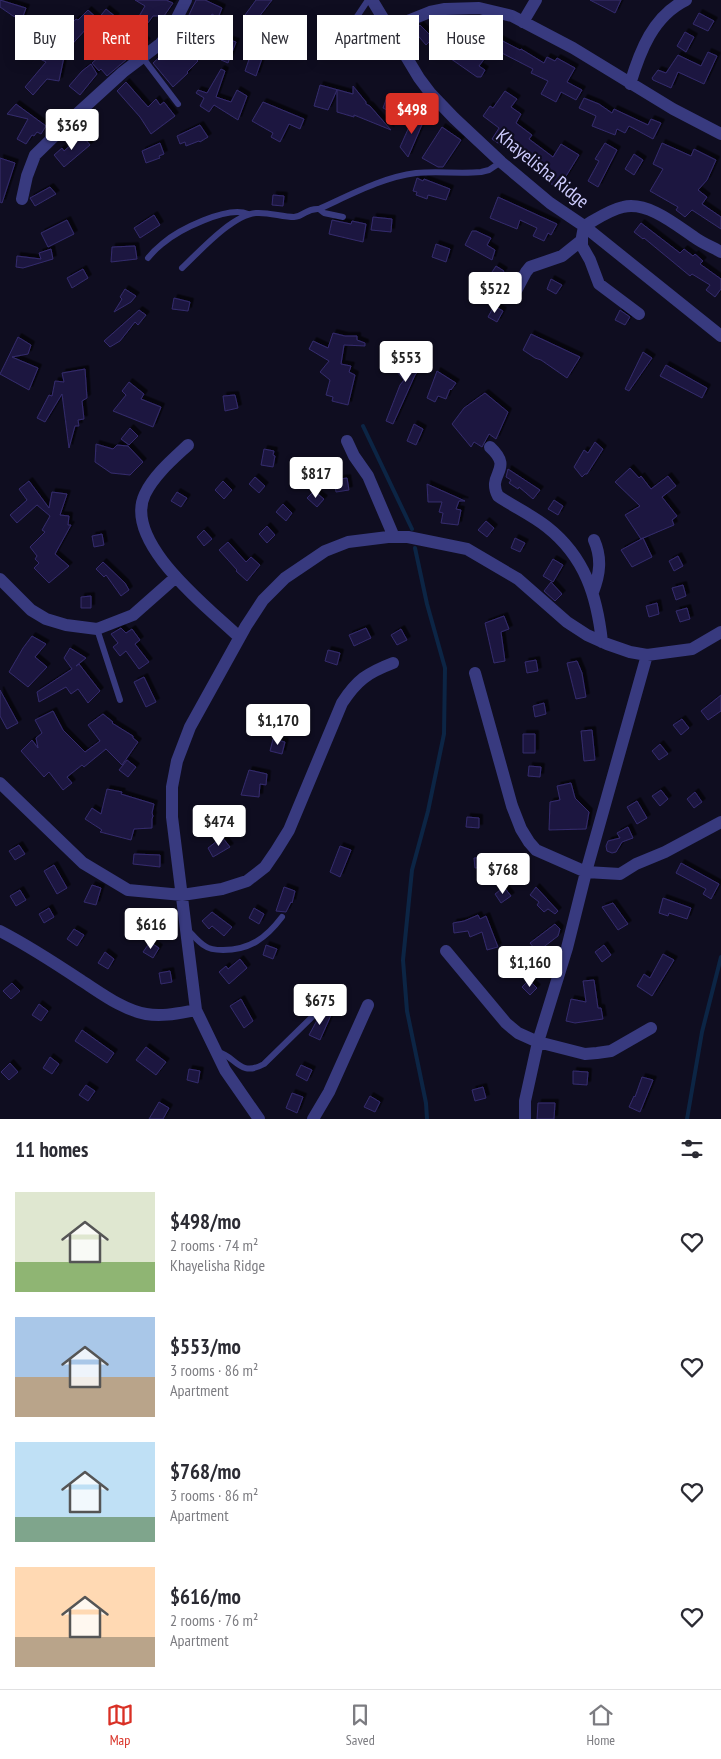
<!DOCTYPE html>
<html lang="en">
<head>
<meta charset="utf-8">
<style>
	body { margin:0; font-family:"PT Sans Narrow",sans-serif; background:#f2f2f3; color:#2b2b33; height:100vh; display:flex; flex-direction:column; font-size:19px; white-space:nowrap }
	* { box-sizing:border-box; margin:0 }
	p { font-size:16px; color:#7c7c81 }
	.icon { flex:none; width:28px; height:28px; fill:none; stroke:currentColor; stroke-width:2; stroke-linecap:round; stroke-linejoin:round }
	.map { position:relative; height:1119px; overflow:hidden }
	.drawer { display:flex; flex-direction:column; background:#fff; flex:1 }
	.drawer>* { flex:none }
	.hud { position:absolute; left:15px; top:15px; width:691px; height:45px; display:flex; gap:10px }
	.price { position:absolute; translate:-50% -42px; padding:0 11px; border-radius:5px; background:#fff; color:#222; font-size:16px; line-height:32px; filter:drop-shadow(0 1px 2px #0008) }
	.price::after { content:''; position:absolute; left:50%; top:30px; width:15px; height:11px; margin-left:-8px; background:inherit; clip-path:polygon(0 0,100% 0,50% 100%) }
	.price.active { background:#d93025; color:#fff }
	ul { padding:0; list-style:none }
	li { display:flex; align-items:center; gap:15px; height:125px; padding:0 15px }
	li span { display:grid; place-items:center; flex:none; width:140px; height:100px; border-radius:0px; color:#555 }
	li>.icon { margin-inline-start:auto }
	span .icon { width:60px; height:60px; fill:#fffc; stroke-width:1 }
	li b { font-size:21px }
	h2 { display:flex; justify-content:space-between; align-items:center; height:60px; padding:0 15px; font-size:21px }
	.chip { padding:0 18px; border-radius:0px; background:#fff; box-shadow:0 2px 12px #0003; font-size:18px; line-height:45px }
	.chip.active { background:#d93025; color:#fff }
	.tabs { display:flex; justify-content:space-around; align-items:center; height:70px; border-top:1px solid #e1e1e2; background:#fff; font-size:14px; color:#7c7c81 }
	.tabs a { display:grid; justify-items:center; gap:2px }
	.tabs .active { color:#d93025 }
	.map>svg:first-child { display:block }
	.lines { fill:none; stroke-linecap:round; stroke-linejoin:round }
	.stream { stroke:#0c2545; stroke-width:4 }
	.building { fill:#1f1941; stroke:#342b6d; filter:url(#shadow) }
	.lane { stroke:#383a7f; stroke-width:6 }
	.street { stroke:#383a7f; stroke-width:12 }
	.labels { text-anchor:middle; stroke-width:4.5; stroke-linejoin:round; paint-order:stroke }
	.street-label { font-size:19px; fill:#cfcdff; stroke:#0f0d20 }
</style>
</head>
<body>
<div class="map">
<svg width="721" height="1119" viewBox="0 0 721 1119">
	<defs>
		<filter id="shadow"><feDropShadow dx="3.5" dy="-3.5" stdDeviation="0" flood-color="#0009"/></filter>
	</defs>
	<rect width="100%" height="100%" fill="#0f0d20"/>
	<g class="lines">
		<path class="stream" d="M363,426L412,529
			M415,548L427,604L445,668L444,734L428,811L412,870L403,960L407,1011L426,1103L427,1119
			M687,1119L702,1032L721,957"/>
	</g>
	<path class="building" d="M0,0L26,8L22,19L13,16L0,7Z
		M135,0H166L173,3L164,16H153L139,35L147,42L107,76L101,69L99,71L92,63L110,47L115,53L132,38L128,34L141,20L138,18L145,6Z
		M196,0H205L222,8L218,18L212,14L210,18L200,40L181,32Z
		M256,0H272L255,22L245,15Z
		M590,0H621L615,13Z
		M106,9L116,17L97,39L87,28L65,52L59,81L47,79L33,95L25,87L46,62L38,58L76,19L78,20L88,10L98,19Z
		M699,13L714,21L708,31L693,24Z
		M420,25L433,38L426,45L414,31Z
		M685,32L694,37L686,52L677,46Z
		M257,36L268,41L256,76L245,71Z
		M497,38L520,50L521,49L544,63L547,57L555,61L557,58L575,68L567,82L582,90L576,100L561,92L556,102L541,94L548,81L531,73L533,69L492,48Z
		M227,39L236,42L228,63L221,60Z
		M455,40L468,50V41L488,54L479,66L485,70L481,77H477L444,54Z
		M185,47L198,61L187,72L188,73L173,87L153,63L168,49L174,56Z
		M708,52L717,56L704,84L678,72L671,88L653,80L652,78L658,70L666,73L678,55L701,66Z
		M91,64L97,74L80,95L69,86L82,71Z
		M221,69L225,71L216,97L231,102L237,90L247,96L238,120L214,105L209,112L200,106L204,98L196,93L198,90L207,93Z
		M126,82L148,107L156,99L160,105L164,102L175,116L151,134L140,117L117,91Z
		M320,85L353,94V86L366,102V104L370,106L391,130L354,115V117L337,112V90L328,110L314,106Z
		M505,91L517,99L511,107L521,114L516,123L532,135L529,139L553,157L561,144L579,155L560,186L551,184V182L517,156L492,139L499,128L483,116L490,106L493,108Z
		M387,97L407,105L401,117L383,108Z
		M584,98L599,104L612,113L614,109L648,125L651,119L661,123L653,139L629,126L625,133L617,129L615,135L592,126L596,116L579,108Z
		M263,102L304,119L300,129L289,124L280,142L271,137L273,133L252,121Z
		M16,104L46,126L41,134L37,132L34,136L32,135L26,144L17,139L28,119L7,114Z
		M414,116L424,120L408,157L400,147Z
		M200,125L208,137L200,142L199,141L186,146L185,142L180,144L177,136Z
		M442,127L461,140L443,167H438L422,158Z
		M82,135L90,145L64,167L54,155L62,148L64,151Z
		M160,143L164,154L159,156L160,158L146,163L142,151Z
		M605,143L617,150L598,187L588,181L599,161L595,159Z
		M662,143L691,156L694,149L716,160L707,180L698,190L707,197L702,204L721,217V229L692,210L685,217L676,210L678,207L650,191L663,169L653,164Z
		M634,154L643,160L634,175L625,169Z
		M0,158L15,163L2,203L0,202Z
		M417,178L423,181L424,179L450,189L446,200L428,195L427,199L416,195L417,192L413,191Z
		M50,187L56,194L35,206L30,198Z
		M273,195L284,196L283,206L272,205Z
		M498,197L557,224L551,235L548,233L544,241L533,236L537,228L520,220L517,229L490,218Z
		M154,215L160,225L140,238L134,228Z
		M373,217L392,219L391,232L371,230Z
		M67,220L74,234L48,247L41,233Z
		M332,220L351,224L352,221L366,224L363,242L329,234Z
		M641,223L680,253L684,249L693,256L695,254L703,261L700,264L721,279V289L715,297L706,290L710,285L692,274L690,276L644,238L643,239L634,232Z
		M472,231H476L491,238L487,245L495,250L492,260L465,245Z
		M436,244L450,249L446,262L432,257Z
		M135,246L137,259L111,262L112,247Z
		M51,249L53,259L23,268L16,267L17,256L41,259L39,253Z
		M496,266L504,271L496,283L488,278Z
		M83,269L88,278L72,288L67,278Z
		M551,279L562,285L556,294L547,289Z
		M125,289L136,296L131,302L114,312L122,299L120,297Z
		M174,298L190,302L188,311L172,309Z
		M494,306L503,311L497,322L488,317Z
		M139,310L146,315L138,325L135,322L120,341L110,347L104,341Z
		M620,310L630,317L625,325L615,320Z
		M333,333L345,336H357V340L365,343V346L344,345L341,364L351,366L349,372L355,375L348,405L332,401L333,397L326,395L330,380L320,372L329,361L309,349L313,341L328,348Z
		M531,334L580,357L567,378L541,360L535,358L523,350Z
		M18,337L31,345L28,354L12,357L38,368L29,390L0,374Z
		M415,351L427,361L415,375L393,424L386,421L400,385L404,380L397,372Z
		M643,352L652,358L629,391L625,389Z
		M666,365L707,388L702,398L660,376Z
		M85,369L87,398L82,401L84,419L78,420L79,426H75L69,448L62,394L45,422L37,418L49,395L52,396L55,381L64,382L62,373Z
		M437,371L456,383L451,390L450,389L446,399L438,396L435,402L427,398Z
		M129,382L144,394L141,399L161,407L153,427L113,411L126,395L122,391Z
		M485,393L508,412L496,439L489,434L482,447L474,442L471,447L452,424L464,408Z
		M235,395L238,408L225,411L223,396Z
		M414,424L423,429L416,445L407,441Z
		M130,428L138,436L129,445L121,439Z
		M595,442L603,449L587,474H585L582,477L574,467L584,450L588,453Z
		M96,444L113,449L117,445L128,446L143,462L130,475L111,473L95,462Z
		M264,449L274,451L273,455L275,456L273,467L261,465Z
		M630,468L639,478L641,476L651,489L668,476L676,486L662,497L677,516L672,520L674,525L641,539L625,515L640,506L615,482Z
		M508,469L540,490L533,499L519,487L518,489L509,483L511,480L506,477Z
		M255,477L265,486L259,493L249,484Z
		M347,478L349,490L336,492L334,480Z
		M29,481L49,508L52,492L67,494L60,515L69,516L68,525H71L55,554L69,566L49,583L34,568L39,563L35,559L37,556L30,547L45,532L42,530L50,516L37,505L17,523L10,515L27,500L19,489Z
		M223,481L232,490L224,499L215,490Z
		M427,484L465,501H459L456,509L461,510L458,525L441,523L443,513L439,512L442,502H428Z
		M314,491L324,499L317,507L307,498Z
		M177,492L187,498L181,507L171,501Z
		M554,500L563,506L558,515L548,509Z
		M283,504L292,513L286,521L276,512Z
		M486,521L494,528L487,537L478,530Z
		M267,526L275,535L267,543L259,534Z
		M204,530L212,539L204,546L197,537Z
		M102,534L104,545L94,547L92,536Z
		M515,538L525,543L520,552L511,548Z
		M643,538L652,557L632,567L621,550Z
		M228,542L246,562L251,557L260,565L247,581L236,571L237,570L219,550Z
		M678,556L683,566L674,571L669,561Z
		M553,559L563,565L553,582L543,576Z
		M103,562L125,583L129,590L121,596L106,575L104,577L96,569Z
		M551,582L562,594L555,601L544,591Z
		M683,585L686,596L676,600L672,588Z
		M91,596V608H81V597Z
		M657,603L659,614L649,617L646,606Z
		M687,608L690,619L680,622L676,611Z
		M504,616L509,629L501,632L505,661L494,663L485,623Z
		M121,628L126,633L132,629L140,640L135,644L149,662L139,669L126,651L120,656L113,647L118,643L111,634Z
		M366,628L371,638L354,646L349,635Z
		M401,629L407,640L397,645L391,635Z
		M32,636L46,644L35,657L47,667L28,687L9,672L23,648Z
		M70,648L86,658L76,666L79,664L100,691L88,703L78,689L71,694L66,687L39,702L37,692L72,669L64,658Z
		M328,650L340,653L337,665L325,661Z
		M536,660L538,671L527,673L525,662Z
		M577,661L582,673L586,697L576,699L567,663Z
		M144,677L156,702L146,707L134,682Z
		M0,690L18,723L7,729L0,716Z
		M721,695V711L708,720L701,711Z
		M544,703L546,714L535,717L533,706Z
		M53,711L63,730L85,752L100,741L88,725L103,714L113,722L112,723L133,736V738L138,742L122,765L106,749L84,767L82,765L67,777L72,783L63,790L49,772L44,777L21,751L32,740L38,748L36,738L42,733L35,720Z
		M682,719L689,728L681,735L673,725Z
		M592,730L595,760L584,761L581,731Z
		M523,734H535V753H523Z
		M273,739L285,742L282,754L270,751Z
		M660,744L668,754L659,760L652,751Z
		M127,760L136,767L128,777L119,770Z
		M529,766L541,767L540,777L528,776Z
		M249,770L267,774L266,785L260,784L259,797L241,795Z
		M571,783L575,798L589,812L586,829L549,830L550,802L560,800L557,786Z
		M107,789L122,792L121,794L154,804L152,813L153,816L152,819V828L134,829L131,840L100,832L102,830L85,819L92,808L101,814Z
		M661,790L668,799L660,806L652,796Z
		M695,792L702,802L694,808L687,799Z
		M637,801L647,818L637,824L627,807Z
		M467,817L479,818V828L466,827Z
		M628,827L633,838L622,842L616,852L612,853L607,851L606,846L608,841L620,838L617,833Z
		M222,837L230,847L213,857L208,848Z
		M19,845L25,854L15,860L9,851Z
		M340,846L351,850L340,877L330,872Z
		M134,854L160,855V867L133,864Z
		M486,857L487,867L475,868L474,858Z
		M681,863L719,884L711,899L703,894L706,889L676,873Z
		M54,865L67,888L57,894L44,871Z
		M92,885L101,888L96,905L84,902Z
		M284,887L295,891L292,903L291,902L286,912L276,911Z
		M504,887L511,896L501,903L495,894Z
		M536,887L558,911L555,914L548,909L544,912L537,905L539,902L530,895Z
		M20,890L26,900L16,906L10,896Z
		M663,898L691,908L687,919L669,913L668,916L659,913Z
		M613,903L628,924L618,930L602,907Z
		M49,908L54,917L44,923L39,914Z
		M254,908L264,914L259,924L249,918Z
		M212,912L232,927L224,936L212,926L209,929L202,921Z
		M153,913L164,917L160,928L149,925Z
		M478,915L480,919L486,916L498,947L487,950L482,932L470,937L468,931L454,933L453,923L464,921Z
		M555,924L560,929L558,936L537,952L530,943Z
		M74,929L84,935L77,946L67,939Z
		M150,942L159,948L153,958L143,952Z
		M266,945L277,949L273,959L263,955Z
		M604,945L611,955L602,962L595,952Z
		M105,952L114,959L108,969L98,963Z
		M663,954L674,960L652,996L637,986L644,974L650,978Z
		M516,957L519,968L508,971L505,960Z
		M240,959L247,968L229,984L219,972L226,966L228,969Z
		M170,971L172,982L161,984L159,973Z
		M529,980L537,988L530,995L522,987Z
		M594,980L598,1008H601L603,1019L575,1023L566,1021L571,999L586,1002L583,981Z
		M12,983L20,991L11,999L3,991Z
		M241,999L253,1021L244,1028L230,1006Z
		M39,1004L48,1011L41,1021L32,1015Z
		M322,1011L331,1015L320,1040L309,1035Z
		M82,1030L114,1053L107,1063L75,1041Z
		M146,1047L166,1062L156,1075L136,1060Z
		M50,1057L59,1064L52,1074L43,1068Z
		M10,1063L18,1072L9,1080L1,1072Z
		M301,1065L312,1070L307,1081L296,1075Z
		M189,1069L200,1071L198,1083L187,1080Z
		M573,1071L588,1072L587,1085L573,1084Z
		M642,1077L653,1080L640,1112L629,1107L634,1096L635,1097Z
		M86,1085L95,1091L88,1101L79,1095Z
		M483,1087L486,1098L475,1101L472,1090Z
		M292,1093L303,1097L297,1113L286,1108Z
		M370,1096L380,1102L375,1112L364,1107Z
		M159,1102L169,1108L163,1119H149Z
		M538,1103H555L554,1119H537Z"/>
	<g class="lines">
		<path class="lane" d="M343,46L356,18L368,0
			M143,58L178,104
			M319,209L324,213L343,217
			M148,258C152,253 157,248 162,244C178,230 228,205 248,214
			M182,268C199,252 232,215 256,213C269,212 282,217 294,217C305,216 306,208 319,209C350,195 383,177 416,173C438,171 460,174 481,172L489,170L501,162
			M97,629L120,700
			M188,930C193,935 198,942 205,946C210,950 217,950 223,950C250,950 266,938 282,917
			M218,1052C236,1056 239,1078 264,1064L313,1016L323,998"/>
		<path class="street" d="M372,0L419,78L431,94L454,118L501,162L550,203L584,226L721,336
			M523,22L536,0
			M390,28L430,12L445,9L479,8L512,16L573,48L673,109L721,134
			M630,84C640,51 653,16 686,0
			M22,199L27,176L35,155L78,113L123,72L160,44L170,32L186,0
			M479,298H507L517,289L526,272L530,267L562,256L582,240
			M639,314L599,284L590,260L582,246V237L584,226C597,219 609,210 623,207C647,201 675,224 694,237C702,243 712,247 721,252
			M347,441L354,456L368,476L394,537
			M188,445C173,459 154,475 145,494C122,542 209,608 239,637
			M490,447C515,470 486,473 498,496C514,507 532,515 547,527C585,557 597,596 602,642
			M0,579L31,610L46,619L66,625L97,629L133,615L176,577
			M593,592C600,574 602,558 594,540
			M475,673L512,806L521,829L529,842L536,850L586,872L620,874L636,864L665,852L721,822
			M0,783L83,863L128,890L182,895L222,889L247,881L265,867L276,851L289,830L342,703C357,680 367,673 393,663
			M0,931C29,946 55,963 82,981C101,993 123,1010 146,1014C163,1017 179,1013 196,1010
			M446,951L506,1023L518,1033L538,1042L585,1054L597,1053L611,1051L651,1028
			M259,1119L225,1070L196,1010L172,817V787L177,761L190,727L246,626L263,600L285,578L325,551L348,542L388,537H408L467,549L518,579L567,622L587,635L607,644L630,652L647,655L692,649L721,632
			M313,1119L329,1092L368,1005
			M525,1119V1101L538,1042L567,948L586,872L647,655"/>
	</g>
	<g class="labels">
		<g class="street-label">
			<text transform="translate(543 168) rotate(39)" y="7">Khayelisha Ridge</text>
		</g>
	</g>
</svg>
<b class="price active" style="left:412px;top:135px">$498</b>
<b class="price" style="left:72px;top:151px">$369</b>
<b class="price" style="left:495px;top:314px">$522</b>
<b class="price" style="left:406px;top:383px">$553</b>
<b class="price" style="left:316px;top:499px">$817</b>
<b class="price" style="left:278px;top:746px">$1,170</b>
<b class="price" style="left:219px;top:847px">$474</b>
<b class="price" style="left:503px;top:895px">$768</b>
<b class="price" style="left:151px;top:950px">$616</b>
<b class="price" style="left:530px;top:988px">$1,160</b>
<b class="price" style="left:320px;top:1026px">$675</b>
<div class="hud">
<a class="chip">Buy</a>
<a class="chip active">Rent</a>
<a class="chip">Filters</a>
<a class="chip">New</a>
<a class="chip">Apartment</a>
<a class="chip">House</a>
</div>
</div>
<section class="drawer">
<h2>11 homes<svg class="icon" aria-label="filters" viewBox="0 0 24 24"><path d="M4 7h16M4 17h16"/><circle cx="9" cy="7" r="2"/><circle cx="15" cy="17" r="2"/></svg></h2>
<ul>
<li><span style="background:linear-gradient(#dfe7d0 70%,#8fb573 0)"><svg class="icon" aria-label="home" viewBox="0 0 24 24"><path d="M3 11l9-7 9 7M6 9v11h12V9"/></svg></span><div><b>$498/mo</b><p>2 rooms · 74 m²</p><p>Khayelisha Ridge</p></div><svg class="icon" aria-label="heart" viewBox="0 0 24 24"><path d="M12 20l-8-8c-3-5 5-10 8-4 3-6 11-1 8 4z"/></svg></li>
<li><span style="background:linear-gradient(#a9c7e8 60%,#b9a48a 0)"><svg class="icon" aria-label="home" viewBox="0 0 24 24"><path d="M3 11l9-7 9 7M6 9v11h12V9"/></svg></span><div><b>$553/mo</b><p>3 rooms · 86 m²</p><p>Apartment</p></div><svg class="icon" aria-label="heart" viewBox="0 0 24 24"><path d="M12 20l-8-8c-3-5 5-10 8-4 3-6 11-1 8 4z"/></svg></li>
<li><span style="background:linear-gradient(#bfe0f5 75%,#7fa58c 0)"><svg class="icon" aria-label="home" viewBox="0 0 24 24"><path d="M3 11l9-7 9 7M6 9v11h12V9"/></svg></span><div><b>$768/mo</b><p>3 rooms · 86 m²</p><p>Apartment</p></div><svg class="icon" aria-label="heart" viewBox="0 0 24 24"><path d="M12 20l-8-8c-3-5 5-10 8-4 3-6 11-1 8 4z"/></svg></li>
<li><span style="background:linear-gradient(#ffd9b3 70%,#b9a48a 0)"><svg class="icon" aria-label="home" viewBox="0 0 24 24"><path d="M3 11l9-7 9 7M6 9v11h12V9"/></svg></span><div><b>$616/mo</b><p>2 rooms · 76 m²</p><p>Apartment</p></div><svg class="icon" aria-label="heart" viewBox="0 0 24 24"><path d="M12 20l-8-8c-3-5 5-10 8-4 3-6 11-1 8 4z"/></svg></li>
</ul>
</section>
<nav class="tabs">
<a class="active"><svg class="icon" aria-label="map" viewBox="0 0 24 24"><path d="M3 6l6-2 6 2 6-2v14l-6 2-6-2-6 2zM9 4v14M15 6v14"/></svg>Map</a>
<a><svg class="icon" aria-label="saved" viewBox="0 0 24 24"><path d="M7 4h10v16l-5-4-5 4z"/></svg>Saved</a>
<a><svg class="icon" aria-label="home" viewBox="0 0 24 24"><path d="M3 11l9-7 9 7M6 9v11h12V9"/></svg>Home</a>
</nav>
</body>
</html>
